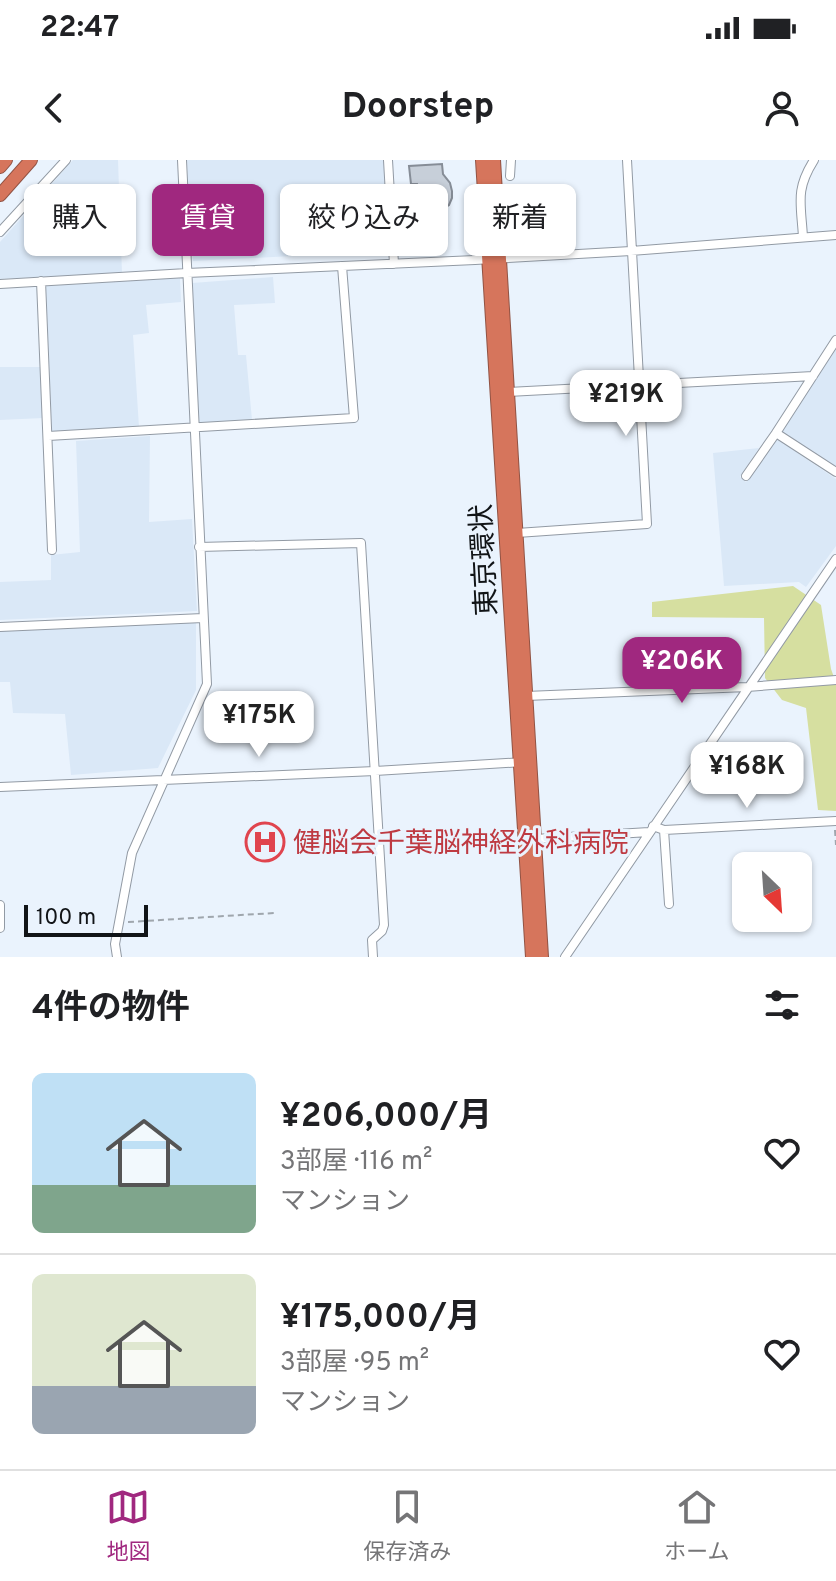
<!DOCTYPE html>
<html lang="ja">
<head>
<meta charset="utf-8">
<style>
	body { margin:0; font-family:Overpass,"Noto Sans JP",sans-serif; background:#f6f6f6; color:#202124; height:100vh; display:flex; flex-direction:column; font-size:30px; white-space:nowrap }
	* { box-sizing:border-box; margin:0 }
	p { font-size:26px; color:#757577 }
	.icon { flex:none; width:44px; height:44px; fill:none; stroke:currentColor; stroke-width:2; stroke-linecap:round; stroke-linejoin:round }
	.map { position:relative; height:797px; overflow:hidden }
	.details { display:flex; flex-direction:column; background:#fff; flex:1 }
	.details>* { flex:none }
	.banner { position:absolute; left:24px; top:24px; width:788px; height:72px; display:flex; gap:16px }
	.needle { width:52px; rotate:155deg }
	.controls { position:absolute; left:732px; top:692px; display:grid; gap:16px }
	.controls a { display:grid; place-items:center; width:80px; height:80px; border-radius:12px; background:#fff; box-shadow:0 2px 6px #0004; font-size:40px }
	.scale { position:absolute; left:24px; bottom:20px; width:124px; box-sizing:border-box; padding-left:8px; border:4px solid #111417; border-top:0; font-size:22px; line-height:28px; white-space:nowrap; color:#111417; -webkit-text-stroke:6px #eaf3fd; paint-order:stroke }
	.price { position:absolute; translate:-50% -68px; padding:0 18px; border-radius:16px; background:#fff; color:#222; font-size:26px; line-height:52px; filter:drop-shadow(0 2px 4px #0008) }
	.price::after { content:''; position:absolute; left:50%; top:48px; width:24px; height:18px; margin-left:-12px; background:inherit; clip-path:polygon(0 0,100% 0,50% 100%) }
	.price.on { background:#a0287f; color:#fff }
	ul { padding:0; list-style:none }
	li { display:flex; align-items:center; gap:24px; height:200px; padding:0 32px }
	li+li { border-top:2px solid #e0e0e0 }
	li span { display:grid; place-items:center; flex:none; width:224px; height:160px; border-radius:12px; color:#555 }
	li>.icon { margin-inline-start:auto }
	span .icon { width:96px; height:96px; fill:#fffc; stroke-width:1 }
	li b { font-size:34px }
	h2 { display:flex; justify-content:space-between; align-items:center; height:96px; padding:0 32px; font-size:34px }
	.pill { padding:0 28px; border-radius:12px; background:#fff; box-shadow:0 2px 6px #0004; font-size:28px; line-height:72px }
	.pill.on { background:#a0287f; color:#fff }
	.status { display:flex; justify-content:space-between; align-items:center; height:56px; padding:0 40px; background:#fff; direction:ltr }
	.status svg { height:22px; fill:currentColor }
	header { display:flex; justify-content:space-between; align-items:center; height:104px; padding:0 32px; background:#fff; font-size:36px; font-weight:700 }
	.tab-bar { display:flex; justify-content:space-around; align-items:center; height:112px; border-top:2px solid #e0e0e0; background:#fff; font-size:22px; color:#757577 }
	.tab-bar a { display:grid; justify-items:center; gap:4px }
	.tab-bar .on { color:#a0287f }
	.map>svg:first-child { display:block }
	.built { fill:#dae8f7 }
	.green { fill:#d6dfa0 }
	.building { fill:#c7cfd9; stroke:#868d97; stroke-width:2 }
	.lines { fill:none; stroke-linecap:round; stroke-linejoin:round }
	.minor-casing { stroke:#929aa4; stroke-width:10 }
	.highway-casing { stroke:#915344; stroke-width:14 }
	.path { stroke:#9fa6ad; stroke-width:2; stroke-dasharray:6 4; stroke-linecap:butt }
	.minor { stroke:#fff; stroke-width:8 }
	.highway { stroke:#d6755c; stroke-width:12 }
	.labels { text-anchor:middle; stroke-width:6; stroke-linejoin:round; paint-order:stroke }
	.street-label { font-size:28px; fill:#111417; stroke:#eaf3fd }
	.health-label { font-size:28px; fill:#be3a42; stroke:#eaf3fd; text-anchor:start }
</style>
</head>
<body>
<div class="status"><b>22:47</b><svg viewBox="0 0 49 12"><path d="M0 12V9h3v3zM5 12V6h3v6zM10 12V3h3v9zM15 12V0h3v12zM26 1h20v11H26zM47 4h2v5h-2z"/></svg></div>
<header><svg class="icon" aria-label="back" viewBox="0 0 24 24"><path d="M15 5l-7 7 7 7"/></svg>Doorstep<svg class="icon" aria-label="person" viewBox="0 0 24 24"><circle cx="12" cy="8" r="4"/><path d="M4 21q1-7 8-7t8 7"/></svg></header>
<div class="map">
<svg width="836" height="797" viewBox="0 0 836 797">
	<rect width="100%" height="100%" fill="#eaf3fd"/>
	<path class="built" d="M73,0H118L122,113L0,119V82Z
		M187,0H385L389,91L193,101Z
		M273,117L275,143L234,145L238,195H246L252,260L197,264L192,123Z
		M180,118L181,142L146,145L149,173L133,175L139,267L52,273L46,126Z
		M836,187V307L780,271Z
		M0,207H41L43,258L0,260Z
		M150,276L149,362L192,359L197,451L0,460V422L51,420V395L80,392L76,281Z
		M777,279L836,319V386L806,427L799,422L724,426L713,293L759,288L740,317L746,322Z
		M196,462V530L158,608L71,615L65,554L13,553L10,522H0V471Z"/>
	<path class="green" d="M793,426L821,445L831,509L836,523V651L818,650L806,548L782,540L765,518L764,458L652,457V442Z"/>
	<path class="building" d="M442,4L443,14L450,23L452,31V38L449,45L446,47L447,76L428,77L425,31H418L417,24H411L409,6Z"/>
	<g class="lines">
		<g class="minor-casing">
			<path id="minor" d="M388,0L394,104
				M510,16L511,0
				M0,72L66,0
				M803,77C801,43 795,30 814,0
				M41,121L52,390
				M0,124L187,113L475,100L631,91L836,75
				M836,180L776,273L836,312
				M508,232L813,216
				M48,276L354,258L342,106
				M746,316L776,273
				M517,373L647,364L627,0
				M199,387L361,383L384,765L382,771L372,780L373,797
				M0,467L203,458
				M526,536L747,527L836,520
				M0,627L375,611L523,602
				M653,666L664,670L836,661
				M664,670L669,744
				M535,679L649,672
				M0,745V768
				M117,797L115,784L132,693L207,524L182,0
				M565,797L836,399"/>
		</g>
		<g class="highway-casing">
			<path id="highway" d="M482,0L532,797
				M494,0L542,797
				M0,7L6,0
				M0,35L31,0"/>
		</g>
		<path class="path" d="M835,670L836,685
			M128,762L274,753"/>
		<use href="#minor" class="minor"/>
		<use href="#highway" class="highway"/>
	</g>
	<defs>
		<g id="hospital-ring" transform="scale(2)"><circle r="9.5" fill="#eaf3fd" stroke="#e0444e" stroke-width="1.5"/><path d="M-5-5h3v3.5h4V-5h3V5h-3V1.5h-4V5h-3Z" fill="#e0444e"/></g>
	</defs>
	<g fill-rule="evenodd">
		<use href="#hospital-ring" x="265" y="682"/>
	</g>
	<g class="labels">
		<g class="street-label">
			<text transform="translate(483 400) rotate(-93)" y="10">東京環状</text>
		</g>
		<g class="health-label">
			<text x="293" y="692">健脳会千葉脳神経外科病院</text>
		</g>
	</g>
</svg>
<div class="controls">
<a><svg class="needle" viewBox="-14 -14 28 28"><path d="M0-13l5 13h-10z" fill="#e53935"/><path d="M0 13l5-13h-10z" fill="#757577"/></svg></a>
</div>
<div class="scale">100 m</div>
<b class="price" style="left:626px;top:278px">¥219K</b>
<b class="price on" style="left:682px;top:545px">¥206K</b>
<b class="price" style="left:259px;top:599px">¥175K</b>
<b class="price" style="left:747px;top:650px">¥168K</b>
<div class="banner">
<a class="pill">購入</a>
<a class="pill on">賃貸</a>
<a class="pill">絞り込み</a>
<a class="pill">新着</a>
</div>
</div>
<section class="details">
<h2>4件の物件<svg class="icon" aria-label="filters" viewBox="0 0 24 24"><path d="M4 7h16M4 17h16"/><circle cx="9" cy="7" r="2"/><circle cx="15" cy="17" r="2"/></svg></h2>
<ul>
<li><span style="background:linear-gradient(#bfe0f5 70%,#7fa58c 0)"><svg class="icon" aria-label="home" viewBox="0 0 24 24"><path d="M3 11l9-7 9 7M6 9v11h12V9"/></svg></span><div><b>¥206,000/月</b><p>3部屋 · 116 m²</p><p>マンション</p></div><svg class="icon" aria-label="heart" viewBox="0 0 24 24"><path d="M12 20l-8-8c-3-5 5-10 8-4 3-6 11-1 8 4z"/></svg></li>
<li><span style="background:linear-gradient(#dfe7d0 70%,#9aa5b1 0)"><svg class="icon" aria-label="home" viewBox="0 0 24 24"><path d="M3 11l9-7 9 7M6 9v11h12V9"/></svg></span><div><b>¥175,000/月</b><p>3部屋 · 95 m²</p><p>マンション</p></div><svg class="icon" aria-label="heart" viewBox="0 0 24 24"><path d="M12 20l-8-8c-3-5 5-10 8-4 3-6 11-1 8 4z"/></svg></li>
</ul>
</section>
<nav class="tab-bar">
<a class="on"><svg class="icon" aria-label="map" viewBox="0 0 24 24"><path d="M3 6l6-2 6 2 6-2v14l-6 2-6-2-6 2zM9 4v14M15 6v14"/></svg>地図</a>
<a><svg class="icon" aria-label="saved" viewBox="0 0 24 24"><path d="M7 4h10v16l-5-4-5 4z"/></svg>保存済み</a>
<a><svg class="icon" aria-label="home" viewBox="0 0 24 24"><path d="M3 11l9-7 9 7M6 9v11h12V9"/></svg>ホーム</a>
</nav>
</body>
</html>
